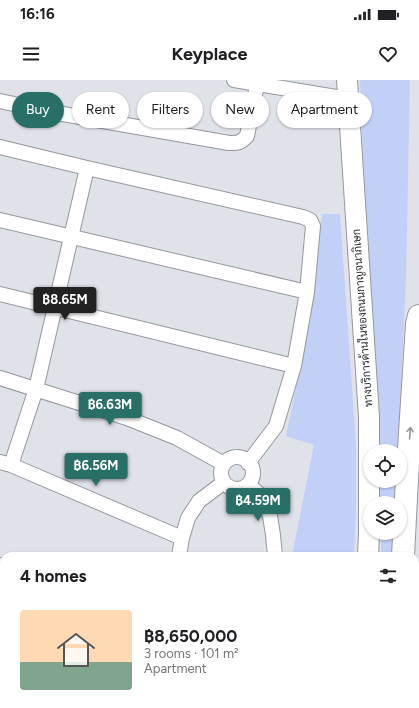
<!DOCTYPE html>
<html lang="en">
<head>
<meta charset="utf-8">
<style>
	body { margin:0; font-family:Figtree,Sarabun,sans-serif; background:#f2f2f2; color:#202124; height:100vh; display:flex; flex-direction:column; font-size:15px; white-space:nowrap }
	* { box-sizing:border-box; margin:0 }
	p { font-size:13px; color:#757577 }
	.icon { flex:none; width:22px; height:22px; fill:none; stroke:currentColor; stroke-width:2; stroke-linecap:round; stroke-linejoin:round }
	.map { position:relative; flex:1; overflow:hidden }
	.sheet { position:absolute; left:0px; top:472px; width:419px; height:156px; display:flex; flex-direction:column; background:#fff; border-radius:12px 12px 0 0; box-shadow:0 1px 3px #0004 }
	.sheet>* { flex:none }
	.top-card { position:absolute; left:12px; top:12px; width:395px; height:36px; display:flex; gap:8px }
	.buttons { position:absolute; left:363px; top:364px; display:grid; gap:8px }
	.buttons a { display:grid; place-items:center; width:44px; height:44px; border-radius:50%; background:#fff; box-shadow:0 1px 3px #0004; font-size:20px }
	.price { position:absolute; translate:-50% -34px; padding:0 9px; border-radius:4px; background:#286f67; color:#fff; font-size:13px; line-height:26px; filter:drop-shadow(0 1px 2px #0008) }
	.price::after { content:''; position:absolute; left:50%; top:24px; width:12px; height:9px; margin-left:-6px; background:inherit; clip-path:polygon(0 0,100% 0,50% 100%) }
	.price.selected { background:#222; color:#fff }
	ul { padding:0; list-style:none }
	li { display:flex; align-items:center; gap:12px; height:100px; padding:0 20px }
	li span { display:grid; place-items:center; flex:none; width:112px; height:80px; border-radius:4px; color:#555 }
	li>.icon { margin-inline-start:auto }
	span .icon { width:48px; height:48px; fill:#fffc; stroke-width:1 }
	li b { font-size:17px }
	h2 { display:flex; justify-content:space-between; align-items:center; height:48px; padding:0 20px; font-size:17px }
	.chip { padding:0 14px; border-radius:18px; background:#fff; box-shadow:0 1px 3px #0004; font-size:14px; line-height:36px }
	.chip.selected { background:#286f67; color:#fff }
	.status { display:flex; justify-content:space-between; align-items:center; height:28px; padding:0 20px; background:#fff; direction:ltr }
	.status svg { height:11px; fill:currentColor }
	header { display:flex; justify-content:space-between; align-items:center; height:52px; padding:0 20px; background:#fff; font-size:18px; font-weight:700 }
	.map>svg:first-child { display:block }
	.green { fill:#c2d0f8 }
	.water { fill:#52b2b9; stroke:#478a90 }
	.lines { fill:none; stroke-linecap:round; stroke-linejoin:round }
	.street-casing { stroke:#95979e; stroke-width:16 }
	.secondary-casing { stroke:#95979e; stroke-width:22 }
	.highway-casing { stroke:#95979e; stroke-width:24 }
	.street { stroke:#fff; stroke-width:14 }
	.secondary { stroke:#fff; stroke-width:20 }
	.highway { stroke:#fff; stroke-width:22 }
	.oneway { stroke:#969698 }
	.labels { text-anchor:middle; stroke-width:3.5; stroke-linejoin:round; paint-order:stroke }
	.street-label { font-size:11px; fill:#2d2e31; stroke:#fff }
</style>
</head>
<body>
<div class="status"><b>16:16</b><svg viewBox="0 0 49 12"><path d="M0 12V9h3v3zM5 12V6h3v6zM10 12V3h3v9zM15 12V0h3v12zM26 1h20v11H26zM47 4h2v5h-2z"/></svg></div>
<header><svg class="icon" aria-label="menu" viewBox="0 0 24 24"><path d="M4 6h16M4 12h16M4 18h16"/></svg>Keyplace<svg class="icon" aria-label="heart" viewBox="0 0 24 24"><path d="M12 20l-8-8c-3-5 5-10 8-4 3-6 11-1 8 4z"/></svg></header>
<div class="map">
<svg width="419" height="628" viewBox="0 0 419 628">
	<rect width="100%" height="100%" fill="#e0e2e9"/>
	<path class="green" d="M360,0H410L406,200L398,371H379L378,330L367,184Z
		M322,134H340L356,365V430L354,476H292L314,365L286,356L302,279Z
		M380,401H396L395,423H380Z
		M381,453H393L392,476H381Z"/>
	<path class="water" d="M271,624H332V628H271Z"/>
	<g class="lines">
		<g class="street-casing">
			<path id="street" d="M234,0L348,19
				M0,21L57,33L229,63C239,63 240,63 247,56L257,5
				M0,67L87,88L303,137L310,140L313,146L307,212L294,286L276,346L248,383
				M0,140L307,212
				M0,214L294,286
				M0,298L127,338L177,358L224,384
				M221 393a16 16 0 1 1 32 0a16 16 0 1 1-32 0Z
				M0,382L11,385L182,458
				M11,385L36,309L87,88
				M248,405L263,417L270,436L273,455L275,476
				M179,476L182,458L188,438L199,421L223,403
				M0,485L4,487
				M0,564L4,566
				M235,624V628
				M258,624L259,628
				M118,628L119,624"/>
		</g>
		<g class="secondary-casing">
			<path id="secondary" d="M347,0L369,337V452L368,476
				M359,628L360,624"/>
		</g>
		<g class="highway-casing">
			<path id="highway" d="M403,476L407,399L417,244L419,236
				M397,628V624"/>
		</g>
		<use href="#street" class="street"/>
		<use href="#secondary" class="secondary"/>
		<use href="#highway" class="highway"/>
	</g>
	<defs><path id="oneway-shaft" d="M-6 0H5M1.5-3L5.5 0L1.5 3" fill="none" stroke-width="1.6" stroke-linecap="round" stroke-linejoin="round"/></defs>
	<use class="oneway" href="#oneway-shaft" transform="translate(410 353) rotate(-86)"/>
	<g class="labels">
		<g class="street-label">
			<text transform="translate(362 238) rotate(-94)" y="4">ทางบริการด้านในของถนนกาญจนาภิเษก</text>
		</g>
	</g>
</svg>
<div class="buttons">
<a><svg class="icon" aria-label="locate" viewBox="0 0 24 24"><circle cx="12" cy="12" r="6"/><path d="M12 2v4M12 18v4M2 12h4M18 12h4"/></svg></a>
<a><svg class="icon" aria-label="layers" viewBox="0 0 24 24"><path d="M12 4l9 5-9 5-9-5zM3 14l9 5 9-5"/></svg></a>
</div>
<b class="price selected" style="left:65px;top:241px">฿8.65M</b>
<b class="price" style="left:110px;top:346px">฿6.63M</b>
<b class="price" style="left:96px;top:407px">฿6.56M</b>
<b class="price" style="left:258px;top:442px">฿4.59M</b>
<div class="top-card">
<a class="chip selected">Buy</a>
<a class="chip">Rent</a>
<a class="chip">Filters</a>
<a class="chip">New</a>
<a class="chip">Apartment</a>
</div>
<section class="sheet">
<h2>4 homes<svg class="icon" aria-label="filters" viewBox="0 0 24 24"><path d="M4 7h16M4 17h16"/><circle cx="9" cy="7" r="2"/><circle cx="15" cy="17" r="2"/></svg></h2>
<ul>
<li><span style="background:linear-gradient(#ffd9b3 65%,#7fa58c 0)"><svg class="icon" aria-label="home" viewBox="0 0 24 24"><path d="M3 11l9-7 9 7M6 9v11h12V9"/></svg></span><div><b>฿8,650,000</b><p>3 rooms · 101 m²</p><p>Apartment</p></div></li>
</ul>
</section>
</div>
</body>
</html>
